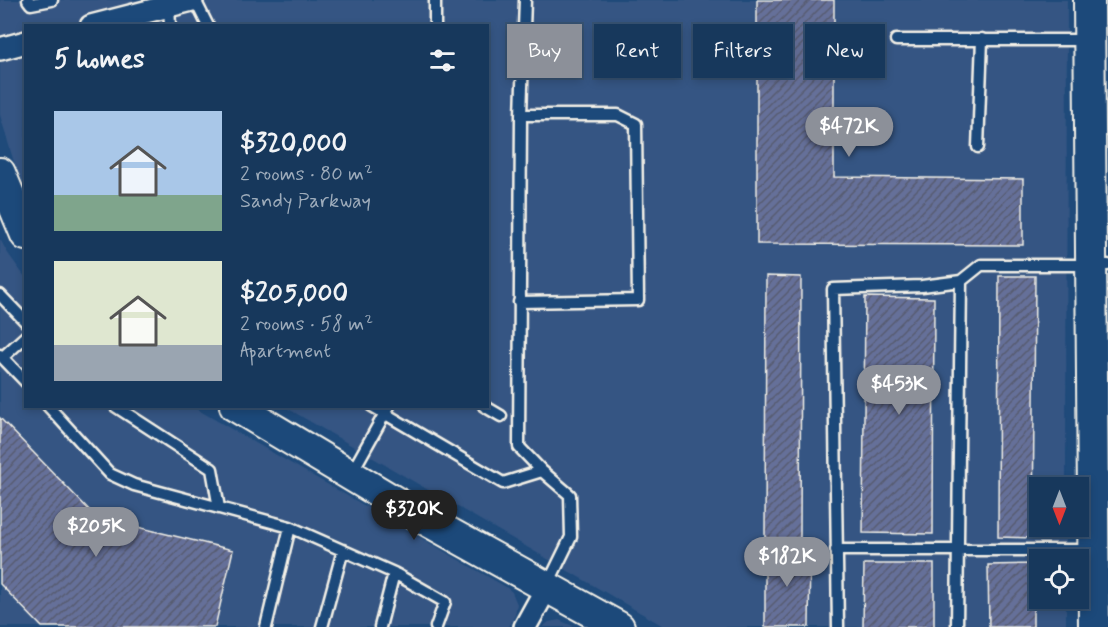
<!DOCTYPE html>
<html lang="en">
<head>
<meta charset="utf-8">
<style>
	body { margin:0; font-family:Mynerve,sans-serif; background:#244365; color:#f1f3f6; height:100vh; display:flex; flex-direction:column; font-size:22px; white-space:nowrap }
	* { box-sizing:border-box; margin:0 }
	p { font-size:20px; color:#9eacbb }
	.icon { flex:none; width:33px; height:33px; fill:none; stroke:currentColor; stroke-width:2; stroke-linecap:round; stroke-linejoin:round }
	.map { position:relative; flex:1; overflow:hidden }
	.details { position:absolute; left:24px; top:24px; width:465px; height:384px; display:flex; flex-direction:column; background:#17385c; border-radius:0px; box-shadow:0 3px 9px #0003,0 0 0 2px #365272 }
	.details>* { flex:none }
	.guide { position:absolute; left:507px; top:24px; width:510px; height:54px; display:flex; gap:12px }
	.needle { width:39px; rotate:180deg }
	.fabs { position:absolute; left:1029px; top:477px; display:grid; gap:12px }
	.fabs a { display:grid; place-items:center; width:60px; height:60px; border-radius:0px; background:#17385c; box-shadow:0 3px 9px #0003,0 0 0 2px #365272; font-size:30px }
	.price { position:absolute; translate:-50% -51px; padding:0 14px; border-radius:21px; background:#8c9099; color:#fff; font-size:20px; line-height:39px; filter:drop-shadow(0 2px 3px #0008) }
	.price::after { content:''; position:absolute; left:50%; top:36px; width:18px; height:14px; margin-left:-9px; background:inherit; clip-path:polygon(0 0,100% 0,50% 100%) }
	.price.current { background:#222; color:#fff }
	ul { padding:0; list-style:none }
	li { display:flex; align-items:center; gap:18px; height:150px; padding:0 30px }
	li span { display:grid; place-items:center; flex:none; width:168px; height:120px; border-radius:0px; color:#555 }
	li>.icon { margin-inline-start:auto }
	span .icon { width:72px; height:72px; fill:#fffc; stroke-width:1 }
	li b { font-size:26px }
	h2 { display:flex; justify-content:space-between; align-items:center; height:72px; padding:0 30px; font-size:26px }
	.pill { padding:0 21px; border-radius:0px; background:#17385c; box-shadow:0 3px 9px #0003,0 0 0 2px #365272; font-size:21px; line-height:54px }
	.pill.current { background:#8c9099; color:#fff }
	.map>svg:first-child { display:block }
	.built { fill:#345583 }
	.building { fill:url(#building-hatch); stroke:#f4f1e8; stroke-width:1.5 }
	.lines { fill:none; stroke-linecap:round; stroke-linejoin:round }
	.lane-casing { stroke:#f4f1e8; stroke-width:15 }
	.street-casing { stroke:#f4f1e8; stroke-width:26 }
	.secondary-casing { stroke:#f4f1e8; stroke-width:34 }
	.lane { stroke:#1f4a7a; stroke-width:10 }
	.street { stroke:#1f4a7a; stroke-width:21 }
	.secondary { stroke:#1f4a7a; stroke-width:30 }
</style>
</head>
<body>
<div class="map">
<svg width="1108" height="627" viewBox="0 0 1108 627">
	<defs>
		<pattern id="building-hatch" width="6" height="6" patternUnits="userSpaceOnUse" patternTransform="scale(1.5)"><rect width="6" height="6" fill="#656f99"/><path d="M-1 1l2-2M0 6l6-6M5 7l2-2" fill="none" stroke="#575c70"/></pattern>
	</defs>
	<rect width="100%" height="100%" fill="#1f4a7a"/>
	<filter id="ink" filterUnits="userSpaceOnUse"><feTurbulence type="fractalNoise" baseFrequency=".0167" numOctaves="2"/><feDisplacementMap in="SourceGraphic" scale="12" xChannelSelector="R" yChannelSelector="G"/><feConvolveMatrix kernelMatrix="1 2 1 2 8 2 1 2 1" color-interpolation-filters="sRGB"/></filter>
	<g filter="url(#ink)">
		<path class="built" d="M0,0H1067L1066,487L1040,488V526L1066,527V559L1040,560V598L1066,599V627H665L285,407L488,406V26H26L25,187L13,159L0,115Z
			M0,239L7,252L25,277L26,406L193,407L506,587L512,592L517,604L515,615L509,627H0Z
			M559,620L575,627H542L549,622Z"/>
		<path class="building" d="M757,0H834V177L1023,179V245L757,244Z
			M766,276L801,277L800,538H765Z
			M999,276H1035L1033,538L998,537Z
			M865,297L934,298L933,534L863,533Z
			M0,418L96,517L233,550L215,627H42L0,584Z
			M765,550H810L809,627H765Z
			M864,564H934V627H863Z
			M1033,564V627H989L988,565Z"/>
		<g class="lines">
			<g class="lane-casing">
				<path id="lane" d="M28,0L31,4L52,0
					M195,0L208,26
					M435,0V26
					M525,0L521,115L519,447L542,471L570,495L571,537L548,584
					M169,6L170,26
					M896,40H1086
					M978,147L982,39
					M0,295L26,322
					M519,302L638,300L636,124L618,115H521
					M0,355L26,382
					M3,357L26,336
					M48,406L110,474L134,485L290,527L394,573L445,602L436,627
					M115,406L212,469L219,508
					M372,406L503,483L542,471
					M484,406L501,416
					M351,474L389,406
					M836,550H1090
					M266,627L290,527
					M322,627L343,550
					M380,627L394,573
					M838,627L833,289L922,286L961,281L981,265H1108
					M957,627L961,281"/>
			</g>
			<g class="street-casing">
				<path id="street" d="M91,26L192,0
					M0,49L26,42
					M525,627L547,587"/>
			</g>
			<g class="secondary-casing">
				<path id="secondary" d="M1089,0L1094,627
					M0,173L26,235
					M235,406L424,519L619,627"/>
			</g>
			<use href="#lane" class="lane"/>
			<use href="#street" class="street"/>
			<use href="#secondary" class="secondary"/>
		</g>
	</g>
</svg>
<div class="fabs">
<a><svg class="needle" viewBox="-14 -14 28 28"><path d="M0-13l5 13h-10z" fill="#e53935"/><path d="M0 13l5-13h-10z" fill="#9eacbb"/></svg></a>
<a><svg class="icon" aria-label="locate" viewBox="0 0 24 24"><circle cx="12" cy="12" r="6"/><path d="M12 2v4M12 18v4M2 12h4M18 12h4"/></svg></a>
</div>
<b class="price" style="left:849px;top:158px">$472K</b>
<b class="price" style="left:899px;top:416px">$453K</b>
<b class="price current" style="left:414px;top:541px">$320K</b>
<b class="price" style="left:96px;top:558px">$205K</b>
<b class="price" style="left:787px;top:588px">$182K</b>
<div class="guide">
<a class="pill current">Buy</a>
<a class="pill">Rent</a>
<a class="pill">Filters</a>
<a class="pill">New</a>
</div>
<section class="details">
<h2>5 homes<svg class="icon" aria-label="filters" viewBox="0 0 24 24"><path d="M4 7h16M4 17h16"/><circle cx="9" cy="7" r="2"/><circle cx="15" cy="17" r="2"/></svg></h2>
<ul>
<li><span style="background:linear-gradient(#a9c7e8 70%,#7fa58c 0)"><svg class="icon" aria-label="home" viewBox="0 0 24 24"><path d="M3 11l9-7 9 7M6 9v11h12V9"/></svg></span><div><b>$320,000</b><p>2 rooms · 80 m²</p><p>Sandy Parkway</p></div></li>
<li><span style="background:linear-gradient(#dfe7d0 70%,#9aa5b1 0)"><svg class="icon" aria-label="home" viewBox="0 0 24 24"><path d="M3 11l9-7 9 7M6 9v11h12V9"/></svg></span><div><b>$205,000</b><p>2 rooms · 58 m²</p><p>Apartment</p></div></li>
</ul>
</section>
</div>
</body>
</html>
